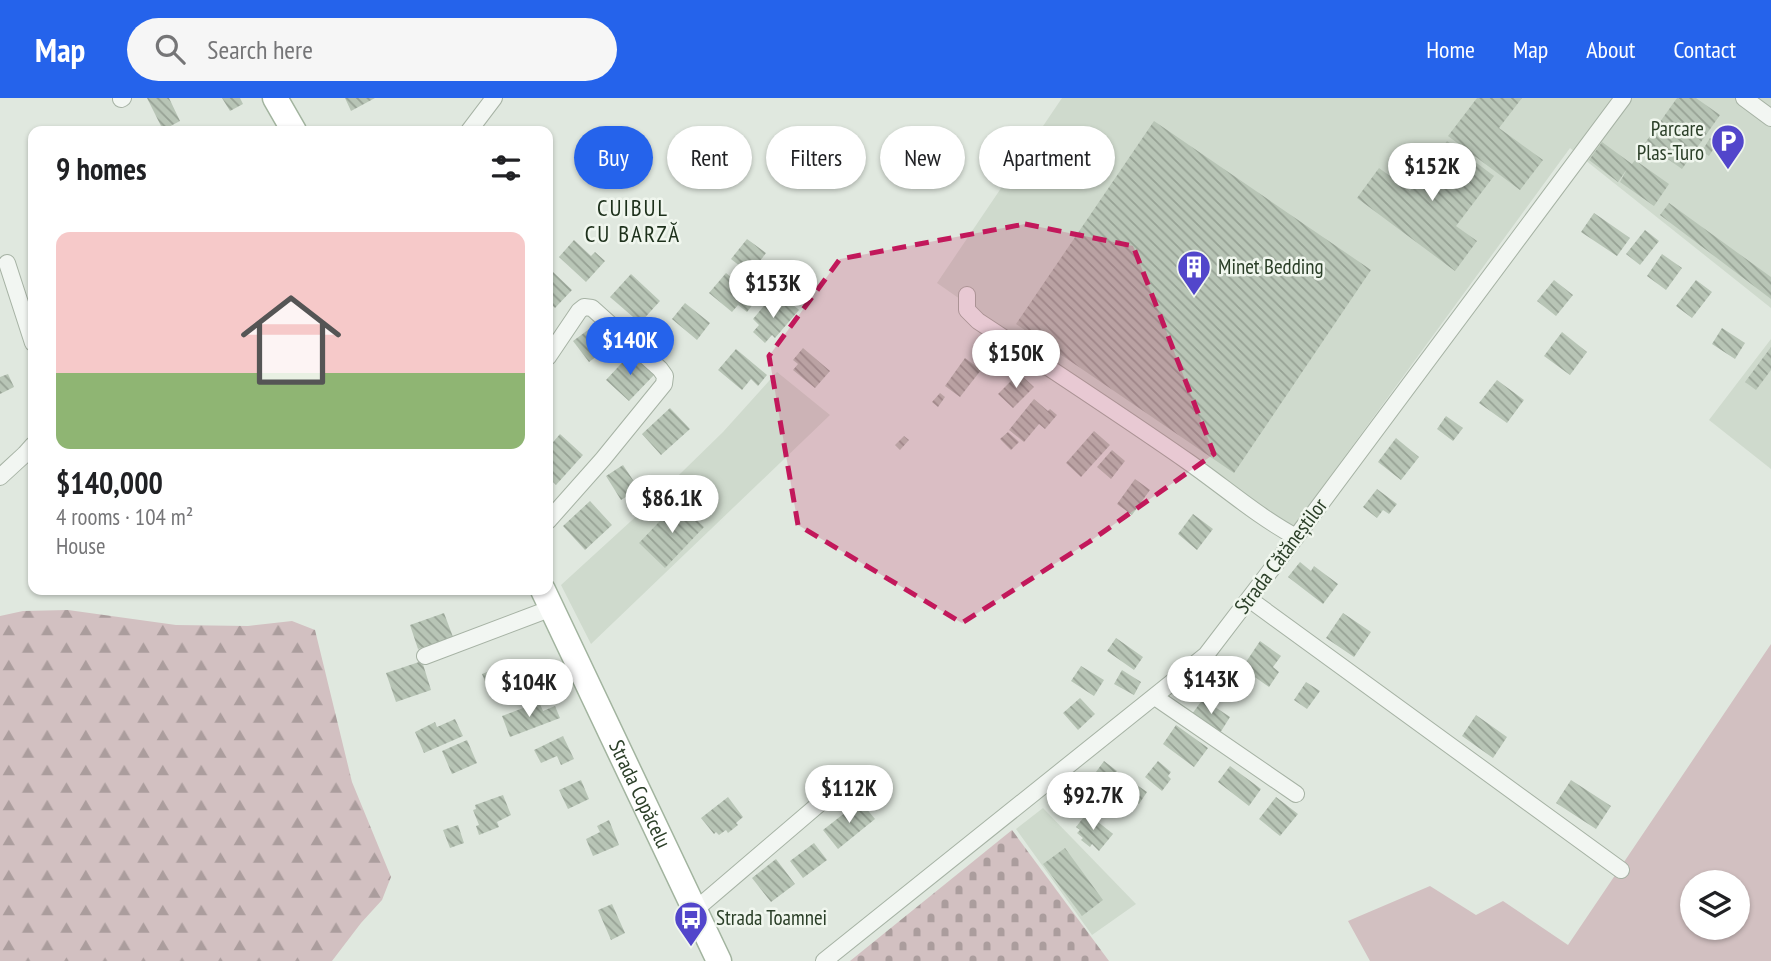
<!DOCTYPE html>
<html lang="en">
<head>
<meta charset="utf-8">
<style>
	body { margin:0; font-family:"PT Sans Narrow",sans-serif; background:#f6f6f6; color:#202124; height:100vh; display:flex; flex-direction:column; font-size:26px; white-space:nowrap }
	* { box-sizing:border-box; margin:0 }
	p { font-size:23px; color:#757577 }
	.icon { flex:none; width:38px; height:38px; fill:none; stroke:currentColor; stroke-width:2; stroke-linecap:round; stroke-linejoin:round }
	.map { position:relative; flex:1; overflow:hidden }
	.side { position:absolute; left:28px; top:28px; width:525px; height:469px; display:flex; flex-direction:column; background:#fff; border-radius:14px; box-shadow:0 2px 5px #0004 }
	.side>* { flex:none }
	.guide { position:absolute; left:574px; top:28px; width:665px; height:63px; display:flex; gap:14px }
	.fabs { position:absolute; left:1680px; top:772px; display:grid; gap:14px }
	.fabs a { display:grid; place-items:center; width:70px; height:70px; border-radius:50%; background:#fff; box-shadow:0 2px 5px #0004; font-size:35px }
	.price { position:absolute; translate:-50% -60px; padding:0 16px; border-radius:24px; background:#fff; color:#222; font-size:23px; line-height:46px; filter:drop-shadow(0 2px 4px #0008) }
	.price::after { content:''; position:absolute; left:50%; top:42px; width:21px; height:16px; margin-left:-10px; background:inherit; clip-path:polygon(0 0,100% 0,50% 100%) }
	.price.current { background:#2563eb; color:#fff }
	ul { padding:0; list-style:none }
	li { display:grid; align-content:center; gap:14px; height:371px; padding:0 28px }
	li+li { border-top:2px solid #e0e0e0 }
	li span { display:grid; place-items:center; height:217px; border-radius:14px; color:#555 }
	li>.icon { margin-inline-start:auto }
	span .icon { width:126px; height:126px; fill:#fffc; stroke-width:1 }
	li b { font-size:30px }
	h2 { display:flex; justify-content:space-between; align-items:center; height:84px; padding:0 28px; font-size:30px }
	.chip { padding:0 24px; border-radius:32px; background:#fff; box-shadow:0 2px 5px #0004; font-size:24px; line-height:63px }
	.chip.current { background:#2563eb; color:#fff }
	header { display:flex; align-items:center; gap:42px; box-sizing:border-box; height:98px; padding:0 35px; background:#2563eb; color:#fff }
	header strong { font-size:33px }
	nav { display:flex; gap:38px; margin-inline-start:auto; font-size:24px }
	.search { width:490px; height:63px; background:#f6f6f6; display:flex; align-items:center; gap:18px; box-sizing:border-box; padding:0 24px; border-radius:38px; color:#757577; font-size:26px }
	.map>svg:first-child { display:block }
	.built { fill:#cfdacd }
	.grass { fill:#d2c0c1; fill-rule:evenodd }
	.forest { fill:url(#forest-firs) }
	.cemetery { fill:url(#cemetery-stones) }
	.building { fill:url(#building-back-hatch) }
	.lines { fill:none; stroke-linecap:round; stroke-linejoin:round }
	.minor-casing { stroke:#a6b2a4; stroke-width:18 }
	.primary-casing { stroke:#a2b49f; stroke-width:27 }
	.minor { stroke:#f2f6f2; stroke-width:16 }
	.primary { stroke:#fff; stroke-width:24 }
	.marked { fill:#c2185b; fill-opacity:0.2; stroke:#c2185b; stroke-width:5; stroke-dasharray:14 9; stroke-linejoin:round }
	.labels { text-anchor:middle; stroke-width:5; stroke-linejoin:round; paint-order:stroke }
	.poi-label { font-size:21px; fill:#2b3f28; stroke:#f0f6ee; text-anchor:start }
	.street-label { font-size:21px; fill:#2b3f28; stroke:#f0f6ee }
	.neighbourhood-label { font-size:23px; letter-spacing:2px; fill:#1d301b; stroke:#f0f6ee }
</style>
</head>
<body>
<header>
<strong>Map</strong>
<div class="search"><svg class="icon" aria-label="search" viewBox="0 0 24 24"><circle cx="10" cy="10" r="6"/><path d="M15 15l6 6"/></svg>Search here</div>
<nav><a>Home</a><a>Map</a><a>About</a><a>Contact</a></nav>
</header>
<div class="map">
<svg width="1771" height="863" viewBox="0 0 1771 863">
	<defs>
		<pattern id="forest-firs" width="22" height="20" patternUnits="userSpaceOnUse" patternTransform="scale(1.75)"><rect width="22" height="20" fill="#d2c0c1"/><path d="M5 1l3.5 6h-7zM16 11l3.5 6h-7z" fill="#ab9d9d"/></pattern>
		<pattern id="cemetery-stones" width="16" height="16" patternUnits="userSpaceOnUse" patternTransform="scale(1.75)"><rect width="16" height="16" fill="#d2c0c1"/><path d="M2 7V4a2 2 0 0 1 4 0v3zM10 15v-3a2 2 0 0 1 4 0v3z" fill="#ab9d9d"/></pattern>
		<pattern id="building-back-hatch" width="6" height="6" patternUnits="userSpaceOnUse" patternTransform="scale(1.75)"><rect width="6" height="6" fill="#b8c5b6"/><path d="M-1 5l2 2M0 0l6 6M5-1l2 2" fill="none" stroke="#96a194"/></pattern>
	</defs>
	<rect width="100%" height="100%" fill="#e0e8df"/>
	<path class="built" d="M1062,0H1771V210L1570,50L1291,432L937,185Z
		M1771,241V371L1709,322Z
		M777,274L830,317L591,546L561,487L642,413L723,334Z
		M1043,710L1136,806L1092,837L1016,731Z"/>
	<path class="grass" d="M1771,546V863H1370L1348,823L1430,788L1476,817L1503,803L1568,847ZM1692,784H1738V830H1692Z"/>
	<path class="forest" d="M68,512L176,527L248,528L292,523L315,532L352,684L391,779L382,802L361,825L332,863H0V518L23,513Z"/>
	<path class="cemetery" d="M1012,732L1109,863H850Z"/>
	<path class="building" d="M147,0H169L180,23L163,32Z
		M222,0H240L243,6L230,13Z
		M345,0H375L351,13Z
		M1477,0H1522L1499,30L1543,62L1520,92L1448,38Z
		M1677,0H1696L1720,17L1682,71L1645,45Z
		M1154,23L1371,172L1234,375L1016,226Z
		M1710,40L1717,45L1709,58L1702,53Z
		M1447,43L1494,78L1456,128L1477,143L1455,173L1357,100L1379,70L1410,93Z
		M1602,44L1632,66L1635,62L1669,86L1654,108L1620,84L1627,71L1618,84L1589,62Z
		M1669,105L1771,179V201L1660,117Z
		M1594,115L1630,140L1617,158L1581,134Z
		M1645,132L1659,143L1640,167L1626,156Z
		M747,141L766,155L750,176L731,161Z
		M574,142L591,158L595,154L605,163L586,184L559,159Z
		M1662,156L1682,170L1666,192L1647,178Z
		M552,173L572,192L555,210L548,203V177Z
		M726,175L757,201L747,214L738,207L732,214L709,195Z
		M631,176L660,203L640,225L610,199Z
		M1554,182L1573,197L1556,218L1537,203Z
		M1696,182L1712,194L1692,220L1676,208Z
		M787,202L799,212L775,240L772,237L765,245L753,234L759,227L753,221L767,204L778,213Z
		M685,205L710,225L697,242L672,221Z
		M592,229L608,250L589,264L573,243Z
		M1722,230L1745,245L1735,261L1712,246Z
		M1562,234L1587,254L1570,277L1544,258Z
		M1771,249V272L1756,292L1745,284Z
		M803,250L830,273L815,290L793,272L798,266L793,262Z
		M736,251L767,277L758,288L751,281L742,292L718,272Z
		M631,255L654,277L629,303L606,282Z
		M965,260L981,272L960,299L945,288Z
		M1019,275L1034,289L1013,310L998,296Z
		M8,276L14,289L0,296V279Z
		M1497,282L1524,302L1507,325L1479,305Z
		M940,295L945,299L938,309L932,304Z
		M1034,301L1048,313L1050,311L1057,317L1045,331L1039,326L1024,344L1009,332Z
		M670,310L690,331L661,357L642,336Z
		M1446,318L1463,330L1453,343L1437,331Z
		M1094,333L1110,347L1081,379L1066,365Z
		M1008,334L1019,344L1011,352L1000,341Z
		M560,336L583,357L556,387L548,379V350Z
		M904,338L909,342L900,352L895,347Z
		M1396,340L1419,359L1401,382L1378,364Z
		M1112,352L1125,363L1111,381L1097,369Z
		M623,367L639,391L621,402L606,378Z
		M1135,381L1150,392L1132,417L1117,406Z
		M1377,391L1397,406L1389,416L1383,412L1377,420L1363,409Z
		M590,403L612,427L585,452L563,428Z
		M678,404L704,429L665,470L639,445Z
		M1193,416L1213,431L1197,452L1178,436Z
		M1300,464L1311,473L1314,468L1338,486L1323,506L1288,479Z
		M444,515L453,539L418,551L410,527Z
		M1343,515L1371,534L1354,559L1326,540Z
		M1116,540L1143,559L1134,572L1107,553Z
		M1260,543L1281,558L1273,569L1279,574L1269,589L1242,570Z
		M422,563L431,592L396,604L386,575Z
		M513,564L521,587L491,599L482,576Z
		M1081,568L1104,582L1094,598L1071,583Z
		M1122,572L1141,584L1134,597L1114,586Z
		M1306,584L1320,593L1307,611L1294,602Z
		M1080,600L1095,616L1078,632L1063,615Z
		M1203,601L1230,619L1220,635L1192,616Z
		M539,604L543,613L555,608L560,620L510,639L502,618Z
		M1476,617L1507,639L1493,660L1462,638Z
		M455,621L463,638L424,655L415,634L435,624L437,629Z
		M1176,627L1208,650L1194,669L1163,646Z
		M563,638L574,661L561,667L557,658L541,665L534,652Z
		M467,642L477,665L452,676L442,653Z
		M1104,663L1117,673L1109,684L1096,674Z
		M1158,663L1171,674L1168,678L1171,681L1162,693L1145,679Z
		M1230,668L1261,691L1249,708L1218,684Z
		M1118,674L1147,694L1139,706L1133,703L1127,712L1103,696Z
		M581,682L589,701L568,711L559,692Z
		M1571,682L1611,708L1596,731L1556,705Z
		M503,697L511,717L497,724L499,729L479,737L476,728L479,727L473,712L476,711L475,707Z
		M728,699L743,719L736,725L738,727L728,735L726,732L719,737L716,734L714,736L701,720Z
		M1276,699L1298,716L1280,738L1259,721Z
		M860,703L875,721L838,751L823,732Z
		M1087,715L1113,736L1099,753L1092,746L1090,749L1081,742L1083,740L1077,735L1080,732L1076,729Z
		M609,722L619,747L593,758L586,741L600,734L597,728Z
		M458,727L464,745L450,750L443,732Z
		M814,745L827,762L803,780L790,763Z
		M1065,750L1103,802L1082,818L1043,766Z
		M776,761L795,786L771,804L752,780Z
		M612,806L625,835L611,842L598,812Z"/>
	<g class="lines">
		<g class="minor-casing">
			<path id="minor" d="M1744,0L1771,20
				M121,1L123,0
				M469,33L494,0
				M7,165L33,245
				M967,197V212L978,223C1048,269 1118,315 1187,363C1223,388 1257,418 1296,439
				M548,259L579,213L584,209L592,210L660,271L665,278L664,286L603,361L548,423
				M0,379L25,356L33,347
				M1249,501L1621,772
				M425,558L552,510
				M1155,599L1296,696
				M695,812L853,677
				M824,863L1206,557L1296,439L1623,0"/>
		</g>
		<g class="primary-casing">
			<g id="primary">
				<path d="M275,0L294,33"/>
				<path id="s1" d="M543,492L719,863"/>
			</g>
		</g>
		<use href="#minor" class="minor"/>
		<use href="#primary" class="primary"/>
	</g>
	<path class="marked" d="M1025,126L1133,148L1214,356L1089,444L962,525L798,427L769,258L840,161Z"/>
	<defs>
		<g id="parking-pin" transform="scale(1.75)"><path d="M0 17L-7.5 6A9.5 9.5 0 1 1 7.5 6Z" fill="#5246cb" stroke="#f0f6ee"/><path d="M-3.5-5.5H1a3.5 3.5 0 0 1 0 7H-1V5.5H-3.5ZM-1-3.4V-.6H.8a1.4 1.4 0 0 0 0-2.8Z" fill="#fff"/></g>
		<g id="building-pin" transform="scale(1.75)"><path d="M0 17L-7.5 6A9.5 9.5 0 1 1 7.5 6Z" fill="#5246cb" stroke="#f0f6ee"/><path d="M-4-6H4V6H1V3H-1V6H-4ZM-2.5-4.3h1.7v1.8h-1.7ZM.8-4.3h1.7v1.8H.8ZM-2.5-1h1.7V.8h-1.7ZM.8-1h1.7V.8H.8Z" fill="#fff"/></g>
		<g id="bus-pin" transform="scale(1.75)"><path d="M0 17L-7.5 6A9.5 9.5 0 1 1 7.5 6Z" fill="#5246cb" stroke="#f0f6ee"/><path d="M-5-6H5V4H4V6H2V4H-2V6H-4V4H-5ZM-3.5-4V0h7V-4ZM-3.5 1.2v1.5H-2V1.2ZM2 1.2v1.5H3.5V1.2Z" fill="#fff"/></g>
	</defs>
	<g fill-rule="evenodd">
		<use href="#parking-pin" x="1728" y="43"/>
		<use href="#building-pin" x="1194" y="169"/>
		<use href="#bus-pin" x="691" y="820"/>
	</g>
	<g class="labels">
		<g class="poi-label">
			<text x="1704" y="38" text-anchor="end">Parcare<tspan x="1704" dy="24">Plas-Turo</tspan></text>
			<text x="1218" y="176">Minet Bedding</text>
			<text x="716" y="827">Strada Toamnei</text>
		</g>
		<g class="street-label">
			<text transform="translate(1281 458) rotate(-53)" y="7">Strada Cătăneștilor</text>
			<text dy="7" stroke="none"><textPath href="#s1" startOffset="226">Strada Copăcelu</textPath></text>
		</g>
		<g class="neighbourhood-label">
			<text x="633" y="118">CUIBUL<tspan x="633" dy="26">CU BARZĂ</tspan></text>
		</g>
	</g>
</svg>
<div class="fabs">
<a><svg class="icon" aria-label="layers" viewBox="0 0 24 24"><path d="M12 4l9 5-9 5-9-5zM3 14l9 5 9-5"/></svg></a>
</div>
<b class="price" style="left:1432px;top:105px">$152K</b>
<b class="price" style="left:773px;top:222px">$153K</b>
<b class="price current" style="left:630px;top:279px">$140K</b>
<b class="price" style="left:1016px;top:292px">$150K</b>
<b class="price" style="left:672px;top:437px">$86.1K</b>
<b class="price" style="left:1211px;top:618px">$143K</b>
<b class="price" style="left:529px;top:621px">$104K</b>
<b class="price" style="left:849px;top:727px">$112K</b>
<b class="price" style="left:1093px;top:734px">$92.7K</b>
<div class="guide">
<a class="chip current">Buy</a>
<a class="chip">Rent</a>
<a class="chip">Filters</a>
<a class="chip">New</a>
<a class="chip">Apartment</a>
</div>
<section class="side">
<h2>9 homes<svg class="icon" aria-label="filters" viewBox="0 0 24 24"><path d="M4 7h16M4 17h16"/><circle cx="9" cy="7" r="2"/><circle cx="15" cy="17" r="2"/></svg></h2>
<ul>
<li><span style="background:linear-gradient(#f6c9c9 65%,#8fb573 0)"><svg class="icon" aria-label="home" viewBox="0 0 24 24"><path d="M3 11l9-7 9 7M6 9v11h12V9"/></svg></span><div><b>$140,000</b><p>4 rooms · 104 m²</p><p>House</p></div></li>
</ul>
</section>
</div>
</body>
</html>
